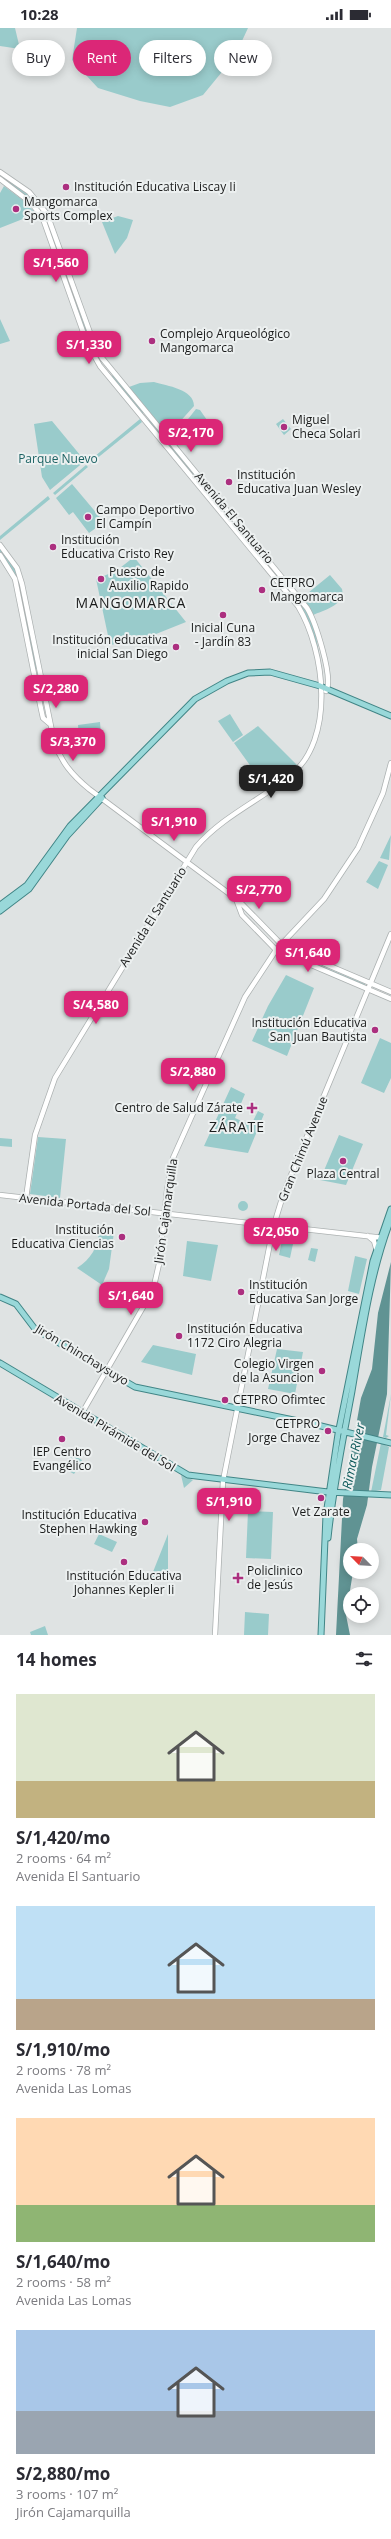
<!DOCTYPE html>
<html lang="en">
<head>
<meta charset="utf-8">
<style>
	body { margin:0; font-family:"Open Sans",sans-serif; background:#f2f2f3; color:#2b2b33; height:100vh; display:flex; flex-direction:column; font-size:15px; white-space:nowrap }
	* { box-sizing:border-box; margin:0 }
	p { font-size:13px; color:#7c7c81 }
	.icon { flex:none; width:22px; height:22px; fill:none; stroke:currentColor; stroke-width:2; stroke-linecap:round; stroke-linejoin:round }
	.map { position:relative; height:1607px; overflow:hidden }
	.sheet { display:flex; flex-direction:column; background:#fff; flex:1 }
	.sheet>* { flex:none }
	.hud { position:absolute; left:12px; top:12px; width:367px; height:36px; display:flex; gap:8px }
	.needle { width:26px; rotate:294deg }
	.fabs { position:absolute; left:343px; top:1515px; display:grid; gap:8px }
	.fabs a { display:grid; place-items:center; width:36px; height:36px; border-radius:50%; background:#fff; box-shadow:0 2px 10px #0003; font-size:20px }
	.price { position:absolute; translate:-50% -34px; padding:0 9px; border-radius:8px; background:#db2777; color:#fff; font-size:13px; line-height:26px; filter:drop-shadow(0 1px 2px #0008) }
	.price::after { content:''; position:absolute; left:50%; top:24px; width:12px; height:9px; margin-left:-6px; background:inherit; clip-path:polygon(0 0,100% 0,50% 100%) }
	.price.current { background:#222; color:#fff }
	ul { padding:0; list-style:none }
	li { display:grid; align-content:center; gap:8px; height:212px; padding:0 16px }
	li span { display:grid; place-items:center; height:124px; border-radius:0px; color:#555 }
	li>.icon { margin-inline-start:auto }
	span .icon { width:72px; height:72px; fill:#fffc; stroke-width:1 }
	li b { font-size:17px }
	h2 { display:flex; justify-content:space-between; align-items:center; height:48px; padding:0 16px; font-size:17px }
	.pill { padding:0 14px; border-radius:18px; background:#fff; box-shadow:0 2px 10px #0003; font-size:14px; line-height:36px }
	.pill.current { background:#db2777; color:#fff }
	.status { display:flex; justify-content:space-between; align-items:center; height:28px; padding:0 20px; background:#fff; direction:ltr }
	.status svg { height:11px; fill:currentColor }
	.map>svg:first-child { display:block }
	.green { fill:#99cbcb }
	.water { fill:#609393 }
	.lines { fill:none; stroke-linecap:round; stroke-linejoin:round }
	.secondary-casing { stroke:#acb1b1; stroke-width:6 }
	.primary-casing { stroke:#418586; stroke-width:7 }
	.secondary { stroke:#fff; stroke-width:4.5 }
	.primary { stroke:#99d8d9; stroke-width:5 }
	.poi-dot { fill:#ac2f7f; stroke:#ecf0f0; stroke-width:1.5 }
	.labels { text-anchor:middle; stroke-width:4; stroke-linejoin:round; paint-order:stroke }
	.poi-label { font-size:12px; fill:#1b1c1c; stroke:#ecf0f0; text-anchor:start }
	.park-label { font-size:12px; fill:#1d6364; stroke:#ecf0f0 }
	.street-label { font-size:12px; fill:#1b1c1c; stroke:#ecf0f0 }
	.water-label { font-size:13px; font-style:italic; fill:#115b5c; stroke:#ecf0f0 }
	.quarter-label { font-size:14px; letter-spacing:1px; fill:#1b1c1c; stroke:#ecf0f0 }
</style>
</head>
<body>
<div class="status"><b>10:28</b><svg viewBox="0 0 49 12"><path d="M0 12V9h3v3zM5 12V6h3v6zM10 12V3h3v9zM15 12V0h3v12zM26 1h20v11H26zM47 4h2v5h-2z"/></svg></div>
<div class="map">
<svg width="391" height="1607" viewBox="0 0 391 1607">
	<rect width="100%" height="100%" fill="#dfe3e3"/>
	<path class="green" d="M0,0H15L20,21L0,18Z
		M77,0H248L235,28L203,67L170,79L140,73L98,60L72,32Z
		M5,150L31,169L43,185L4,151Z
		M4,158L24,173L35,185L33,187L0,200V165Z
		M118,188L133,192L127,210L115,226L102,194Z
		M44,189H47L68,250L66,251Z
		M69,253L90,312L88,313L67,254Z
		M0,291L10,313L0,316Z
		M113,347L143,383V385L142,386L111,349Z
		M154,354C167,358 194,361 194,378L168,407L129,359L140,355Z
		M196,381L200,382L207,392L179,417L173,410Z
		M140,391L142,394L90,436L89,433Z
		M149,391L208,461L206,464L148,393Z
		M283,391L291,401L284,407L276,396Z
		M52,393L85,433L50,462L42,449L34,396Z
		M86,437L88,439L55,467L53,465Z
		M72,456L104,494L89,505L73,484L69,487L56,470Z
		M211,465L305,580L315,602L322,643L306,590L208,467Z
		M48,468L50,471L0,512V508Z
		M0,520L13,535L18,548L15,547L0,525Z
		M134,529L186,594L146,610L110,617L96,551L116,543Z
		M330,547L342,561C346,577 324,582 313,587L303,569Z
		M19,551L37,641H35L17,552Z
		M230,686L243,707L233,714L218,693Z
		M100,694L101,707L79,709L78,697Z
		M258,698L297,737L283,751L267,761L234,715Z
		M391,807L389,832L380,830Z
		M379,833L388,837L378,861L366,854Z
		M302,930L365,956V958L301,932Z
		M286,947L314,960L287,1028L252,1013L268,978Z
		M380,1010L391,1015V1050L384,1065L361,1055Z
		M231,1059L245,1066L235,1090L251,1097L258,1083L264,1086L248,1125L204,1118Z
		M339,1107L363,1116L346,1157L320,1152Z
		M38,1109L66,1111L60,1170L30,1166Z
		M0,1110L12,1111V1119L0,1118Z
		M238 1178a5 5 0 1 1 10 0a5 5 0 1 1-10 0Z
		M99,1203L114,1204L109,1241L102,1257L77,1240C91,1231 98,1219 99,1203Z
		M187,1213L218,1217L211,1253L183,1248Z
		M282,1213L293,1216L290,1230L279,1227Z
		M311,1220L318,1221L315,1234L308,1232Z
		M355,1228L367,1231L359,1266L348,1263Z
		M266,1252L280,1256V1257L276,1256L274,1262L266,1261Z
		M153,1317L196,1326L192,1347L141,1334Z
		M277,1321L303,1324L295,1366L268,1361Z
		M391,1366L386,1407L389,1408L386,1410L383,1409Z
		M381,1415L389,1419L381,1462L371,1464Z
		M71,1426L82,1432L79,1438L68,1432Z
		M67,1433L78,1440L74,1446L63,1440Z
		M181,1447L193,1452L184,1460Z
		M248,1483L273,1484L271,1531L246,1530Z
		M99,1506L117,1514L112,1524L94,1516Z
		M168,1506V1551H151V1549Z
		M372,1524H376L374,1546L364,1545L372,1544Z
		M245,1584L269,1586L268,1607H244Z
		M45,1598L48,1607H31L30,1604Z"/>
	<path class="water" d="M391,1234L387,1366L372,1439L367,1477L357,1511L358,1522H350V1544H353L346,1587L350,1607H336L343,1471L361,1370L372,1341L378,1285Z"/>
	<g class="lines">
		<g class="secondary-casing">
			<path id="secondary" d="M0,144L29,164L47,186L93,313L102,330L307,580C315,593 334,650 326,663
				M0,151L30,174L42,188L87,315L100,338L298,578C325,623 336,711 290,748C259,773 223,788 196,819L55,1050L35,1107L26,1170
				M0,517L17,540L22,556L54,713C61,734 72,747 89,761L239,873L283,918L391,964
				M0,527L15,551L41,681L43,690L50,696
				M236,871L242,887L276,922L391,971
				M0,1167L384,1210
				M368,1208L374,1213L376,1220
				M82,1385L153,1262L159,1236L167,1162L173,1130L245,969L276,922L324,871L358,820L383,765L391,735
				M215,1607L223,1453L273,1200L284,1164L391,906"/>
		</g>
		<g class="primary-casing">
			<path id="primary" d="M0,877L27,857L70,798L195,671L227,653L248,645L270,644L320,658L391,688
				M0,883L29,861L67,808L102,770
				M0,1269L16,1276L35,1301L135,1359L313,1396L391,1415
				M0,1335L188,1447L328,1464L391,1467
				M328,1510C333,1460 343,1412 352,1363C362,1305 370,1246 391,1191
				M321,1607L326,1487L338,1406L373,1233L391,1181"/>
		</g>
		<use href="#secondary" class="secondary"/>
		<use href="#primary" class="primary"/>
	</g>
	<g class="poi-dot">
		<circle cx="66" cy="159" r="4"/>
		<circle cx="16" cy="181" r="4"/>
		<circle cx="152" cy="313" r="4"/>
		<circle cx="284" cy="399" r="4"/>
		<circle cx="229" cy="454" r="4"/>
		<circle cx="88" cy="489" r="4"/>
		<circle cx="53" cy="519" r="4"/>
		<circle cx="101" cy="551" r="4"/>
		<circle cx="262" cy="562" r="4"/>
		<circle cx="223" cy="587" r="4"/>
		<circle cx="176" cy="619" r="4"/>
		<circle cx="375" cy="1002" r="4"/>
		<path d="M250 1074h4v4h4v4h-4v4h-4v-4h-4v-4h4z"/>
		<circle cx="343" cy="1133" r="4"/>
		<circle cx="122" cy="1209" r="4"/>
		<circle cx="241" cy="1264" r="4"/>
		<circle cx="179" cy="1308" r="4"/>
		<circle cx="322" cy="1343" r="4"/>
		<circle cx="225" cy="1372" r="4"/>
		<circle cx="328" cy="1403" r="4"/>
		<circle cx="62" cy="1411" r="4"/>
		<circle cx="321" cy="1470" r="4"/>
		<circle cx="145" cy="1494" r="4"/>
		<circle cx="124" cy="1534" r="4"/>
		<path d="M236 1544h4v4h4v4h-4v4h-4v-4h-4v-4h4z"/>
	</g>
	<g class="labels">
		<g class="poi-label">
			<text x="74" y="163">Institución Educativa Liscay Ii</text>
			<text x="24" y="178">Mangomarca<tspan x="24" dy="14">Sports Complex</tspan></text>
			<text x="160" y="310">Complejo Arqueológico<tspan x="160" dy="14">Mangomarca</tspan></text>
			<text x="292" y="396">Miguel<tspan x="292" dy="14">Checa Solari</tspan></text>
			<text x="237" y="451">Institución<tspan x="237" dy="14">Educativa Juan Wesley</tspan></text>
			<text x="96" y="486">Campo Deportivo<tspan x="96" dy="14">El Campín</tspan></text>
			<text x="61" y="516">Institución<tspan x="61" dy="14">Educativa Cristo Rey</tspan></text>
			<text x="109" y="548">Puesto de<tspan x="109" dy="14">Auxilio Rapido</tspan></text>
			<text x="270" y="559">CETPRO<tspan x="270" dy="14">Mangomarca</tspan></text>
			<text x="223" y="604" text-anchor="middle">Inicial Cuna<tspan x="223" dy="14">- Jardín 83</tspan></text>
			<text x="168" y="616" text-anchor="end">Institución educativa<tspan x="168" dy="14">inicial San Diego</tspan></text>
			<text x="367" y="999" text-anchor="end">Institución Educativa<tspan x="367" dy="14">San Juan Bautista</tspan></text>
			<text x="243" y="1084" text-anchor="end">Centro de Salud Zárate</text>
			<text x="343" y="1150" text-anchor="middle">Plaza Central</text>
			<text x="114" y="1206" text-anchor="end">Institución<tspan x="114" dy="14">Educativa Ciencias</tspan></text>
			<text x="249" y="1261">Institución<tspan x="249" dy="14">Educativa San Jorge</tspan></text>
			<text x="187" y="1305">Institución Educativa<tspan x="187" dy="14">1172 Ciro Alegria</tspan></text>
			<text x="314" y="1340" text-anchor="end">Colegio Virgen<tspan x="314" dy="14">de la Asuncion</tspan></text>
			<text x="233" y="1376">CETPRO Ofimtec</text>
			<text x="320" y="1400" text-anchor="end">CETPRO<tspan x="320" dy="14">Jorge Chavez</tspan></text>
			<text x="62" y="1428" text-anchor="middle">IEP Centro<tspan x="62" dy="14">Evangélico</tspan></text>
			<text x="321" y="1488" text-anchor="middle">Vet Zarate</text>
			<text x="137" y="1491" text-anchor="end">Institución Educativa<tspan x="137" dy="14">Stephen Hawking</tspan></text>
			<text x="247" y="1547">Policlinico<tspan x="247" dy="14">de Jesús</tspan></text>
			<text x="124" y="1552" text-anchor="middle">Institución Educativa<tspan x="124" dy="14">Johannes Kepler Ii</tspan></text>
		</g>
		<g class="park-label">
			<text x="58" y="435">Parque Nuevo</text>
		</g>
		<g class="street-label">
			<text transform="translate(234 490) rotate(50)" y="4">Avenida El Santuario</text>
			<text transform="translate(153 889) rotate(-58)" y="4">Avenida El Santuario</text>
			<text transform="translate(303 1121) rotate(-68)" y="4">Gran Chimú Avenue</text>
			<text transform="translate(85 1177) rotate(6)" y="4">Avenida Portada del Sol</text>
			<text transform="translate(166 1183) rotate(-82)" y="4">Jirón Cajamarquilla</text>
			<text transform="translate(82 1327) rotate(31)" y="4">Jirón Chinchaysuyo</text>
			<text transform="translate(115 1405) rotate(31)" y="4">Avenida Pirámide del Sol</text>
		</g>
		<g class="water-label">
			<text transform="translate(353 1428) rotate(-78)" y="5">Rimac River</text>
		</g>
		<g class="quarter-label">
			<text x="131" y="580">MANGOMARCA</text>
			<text x="237" y="1104">ZÁRATE</text>
		</g>
	</g>
</svg>
<div class="fabs">
<a><svg class="needle" viewBox="-14 -14 28 28"><path d="M0-13l5 13h-10z" fill="#e53935"/><path d="M0 13l5-13h-10z" fill="#7c7c81"/></svg></a>
<a><svg class="icon" aria-label="locate" viewBox="0 0 24 24"><circle cx="12" cy="12" r="6"/><path d="M12 2v4M12 18v4M2 12h4M18 12h4"/></svg></a>
</div>
<b class="price" style="left:56px;top:255px">S/1,560</b>
<b class="price" style="left:89px;top:337px">S/1,330</b>
<b class="price" style="left:191px;top:425px">S/2,170</b>
<b class="price" style="left:56px;top:681px">S/2,280</b>
<b class="price" style="left:73px;top:734px">S/3,370</b>
<b class="price current" style="left:271px;top:771px">S/1,420</b>
<b class="price" style="left:174px;top:814px">S/1,910</b>
<b class="price" style="left:259px;top:882px">S/2,770</b>
<b class="price" style="left:308px;top:945px">S/1,640</b>
<b class="price" style="left:96px;top:997px">S/4,580</b>
<b class="price" style="left:193px;top:1064px">S/2,880</b>
<b class="price" style="left:276px;top:1224px">S/2,050</b>
<b class="price" style="left:131px;top:1288px">S/1,640</b>
<b class="price" style="left:229px;top:1494px">S/1,910</b>
<div class="hud">
<a class="pill">Buy</a>
<a class="pill current">Rent</a>
<a class="pill">Filters</a>
<a class="pill">New</a>
</div>
</div>
<section class="sheet">
<h2>14 homes<svg class="icon" aria-label="filters" viewBox="0 0 24 24"><path d="M4 7h16M4 17h16"/><circle cx="9" cy="7" r="2"/><circle cx="15" cy="17" r="2"/></svg></h2>
<ul>
<li><span style="background:linear-gradient(#dfe7d0 70%,#c2b280 0)"><svg class="icon" aria-label="home" viewBox="0 0 24 24"><path d="M3 11l9-7 9 7M6 9v11h12V9"/></svg></span><div><b>S/1,420/mo</b><p>2 rooms · 64 m²</p><p>Avenida El Santuario</p></div></li>
<li><span style="background:linear-gradient(#bfe0f5 75%,#b9a48a 0)"><svg class="icon" aria-label="home" viewBox="0 0 24 24"><path d="M3 11l9-7 9 7M6 9v11h12V9"/></svg></span><div><b>S/1,910/mo</b><p>2 rooms · 78 m²</p><p>Avenida Las Lomas</p></div></li>
<li><span style="background:linear-gradient(#ffd9b3 70%,#8fb573 0)"><svg class="icon" aria-label="home" viewBox="0 0 24 24"><path d="M3 11l9-7 9 7M6 9v11h12V9"/></svg></span><div><b>S/1,640/mo</b><p>2 rooms · 58 m²</p><p>Avenida Las Lomas</p></div></li>
<li><span style="background:linear-gradient(#a9c7e8 65%,#9aa5b1 0)"><svg class="icon" aria-label="home" viewBox="0 0 24 24"><path d="M3 11l9-7 9 7M6 9v11h12V9"/></svg></span><div><b>S/2,880/mo</b><p>3 rooms · 107 m²</p><p>Jirón Cajamarquilla</p></div></li>
</ul>
</section>
</body>
</html>
